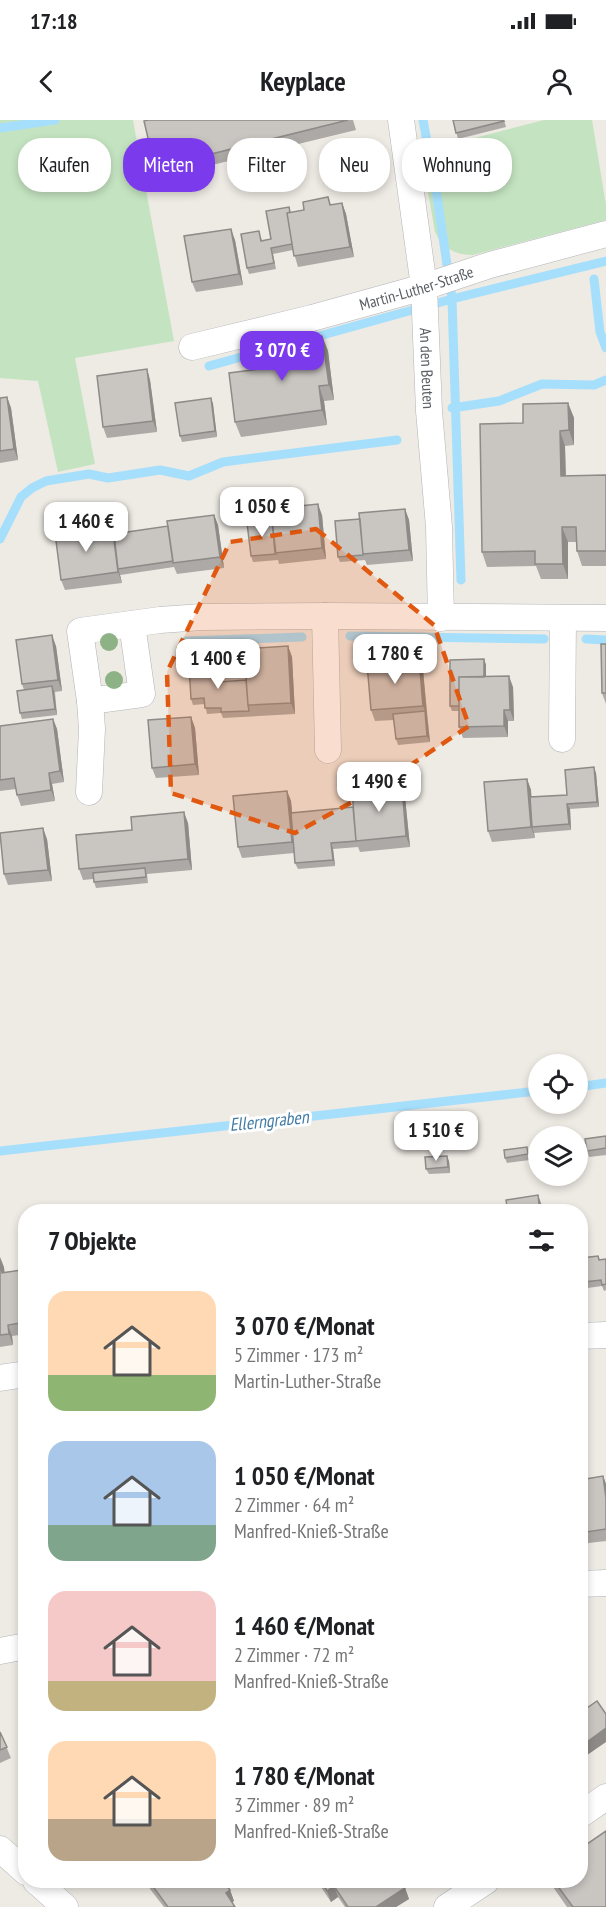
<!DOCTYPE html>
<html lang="de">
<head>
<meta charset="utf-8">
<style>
	body { margin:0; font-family:"PT Sans Narrow",sans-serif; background:#f6f6f6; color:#202124; height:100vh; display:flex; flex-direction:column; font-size:22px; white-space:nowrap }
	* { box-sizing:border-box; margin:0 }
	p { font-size:20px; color:#757577 }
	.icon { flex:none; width:33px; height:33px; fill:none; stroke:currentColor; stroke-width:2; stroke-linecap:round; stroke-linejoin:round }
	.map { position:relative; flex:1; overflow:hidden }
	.details { position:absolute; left:18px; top:1084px; width:570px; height:684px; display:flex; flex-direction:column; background:#fff; border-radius:24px; box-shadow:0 3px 9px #0003 }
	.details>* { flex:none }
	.top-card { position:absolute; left:18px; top:18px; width:570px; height:54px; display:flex; gap:12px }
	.controls { position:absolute; left:528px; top:934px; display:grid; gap:12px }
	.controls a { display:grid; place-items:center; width:60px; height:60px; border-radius:50%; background:#fff; box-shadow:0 3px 9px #0003; font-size:30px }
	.price { position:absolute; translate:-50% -51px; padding:0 14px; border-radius:12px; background:#fff; color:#222; font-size:20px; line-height:39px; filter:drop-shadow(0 2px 3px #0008) }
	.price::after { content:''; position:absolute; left:50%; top:36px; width:18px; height:14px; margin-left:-9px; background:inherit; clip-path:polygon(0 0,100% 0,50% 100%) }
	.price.selected { background:#7c3aed; color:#fff }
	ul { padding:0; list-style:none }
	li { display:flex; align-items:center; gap:18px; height:150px; padding:0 30px }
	li span { display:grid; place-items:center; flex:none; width:168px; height:120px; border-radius:18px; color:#555 }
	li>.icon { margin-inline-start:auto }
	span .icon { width:72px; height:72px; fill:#fffc; stroke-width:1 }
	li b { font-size:26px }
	h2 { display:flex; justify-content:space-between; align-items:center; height:72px; padding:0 30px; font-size:26px }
	.tag { padding:0 21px; border-radius:24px; background:#fff; box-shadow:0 3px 9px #0003; font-size:21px; line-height:54px }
	.tag.selected { background:#7c3aed; color:#fff }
	.status { display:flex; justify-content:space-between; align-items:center; height:42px; padding:0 30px; background:#fff; direction:ltr }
	.status svg { height:16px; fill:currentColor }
	header { display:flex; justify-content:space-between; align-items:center; height:78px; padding:0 30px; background:#fff; font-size:27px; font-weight:800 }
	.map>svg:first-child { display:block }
	.green { fill:#c4e4c1 }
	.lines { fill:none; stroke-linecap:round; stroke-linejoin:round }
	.stream { stroke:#a6dffc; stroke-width:9 }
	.minor-casing { stroke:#b1b5b8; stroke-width:27 }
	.minor { stroke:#fff; stroke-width:26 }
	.tree { fill:#8db286 }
	.wall { fill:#ada9a6 }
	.shaded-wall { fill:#8d8a87 }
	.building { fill:#c9c5c1; stroke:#8d8a87; stroke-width:1.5 }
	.marked { fill:#e15910; fill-opacity:0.2; stroke:#e15910; stroke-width:4.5; stroke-dasharray:12 8; stroke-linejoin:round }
	.labels { text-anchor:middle; stroke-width:6; stroke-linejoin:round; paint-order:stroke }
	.street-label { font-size:16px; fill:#5c6064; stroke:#fff }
	.water-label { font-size:18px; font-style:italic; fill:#417ba5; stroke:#fff }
</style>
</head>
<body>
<div class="status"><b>17:18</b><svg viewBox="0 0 49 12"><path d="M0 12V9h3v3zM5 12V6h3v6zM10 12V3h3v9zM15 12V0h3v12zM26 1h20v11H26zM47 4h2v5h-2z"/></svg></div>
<header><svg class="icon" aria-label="back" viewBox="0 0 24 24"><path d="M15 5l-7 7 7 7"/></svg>Keyplace<svg class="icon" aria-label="person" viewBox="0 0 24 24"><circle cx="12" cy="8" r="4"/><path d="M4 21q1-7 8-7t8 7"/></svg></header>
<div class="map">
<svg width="606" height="1787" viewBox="0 0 606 1787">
	<rect width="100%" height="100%" fill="#eeeae4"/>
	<path class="green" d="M0,0H133L174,221L75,238L95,344L58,352L38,261L0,258Z
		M544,0H592L606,85V100L473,135C455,135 442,128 435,112L421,32Z"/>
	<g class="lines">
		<path class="stream" d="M423,0L437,76L452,179L461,460
			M0,8L55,0
			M594,159L600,212L606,228
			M301,221L452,179L606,141
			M209,246L281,226
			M452,288L499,281L542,264L594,265L606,260
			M0,419L21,377L32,368L46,361L89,354L108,358L160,350L189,356L223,342L397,320
			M350,516L544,519
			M586,519L606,520
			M186,521L302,517
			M578,967L606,963
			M0,1031L538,971"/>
		<g class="minor-casing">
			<g id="minor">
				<path id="s1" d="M401,0L424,167L429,291L439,407L441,498"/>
				<path id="s2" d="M192,227L312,198L424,167L490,145L606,114"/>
				<path d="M325,496L328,630"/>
				<path d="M132,504L142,574L90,581L80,511L160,500L202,497L325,496L606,498"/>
				<path d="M562,619L563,498"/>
				<path d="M89,672L92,609L90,581"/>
				<path d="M580,1216L606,1215"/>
				<path d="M0,1258L26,1254"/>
				<path d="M580,1464L606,1463"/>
				<path d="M0,1531L26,1526"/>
				<path d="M580,1695L606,1677"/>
				<path d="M0,1729L26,1752"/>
				<path d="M36,1761L65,1787"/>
				<path d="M447,1787L486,1761"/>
			</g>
		</g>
		<use href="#minor" class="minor"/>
	</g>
	<g class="tree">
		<circle cx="109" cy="522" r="9"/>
		<circle cx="114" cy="560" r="9"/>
	</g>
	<path class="wall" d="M148,0H353L356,10L159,58L155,48Z
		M453,0H504L506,7L458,19Z
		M328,77L331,85L342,83L346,94L354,137L298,147L293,130L273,134L276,149L249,154L247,148L261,117L262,121L271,119L291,92L304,90Z
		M235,120L243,165L196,172L192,162Z
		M322,216L328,231L334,280L324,281L327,305L241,317L235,302L274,247Z
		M147,249L150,260L157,312L107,318L103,307Z
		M7,277L11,288L18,340L0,343V278Z
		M211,278L213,284L217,317L182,322L180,316Z
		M568,283L574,298V325L565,326L566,356L606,355V446H582L577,431V422H568V459H541L536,446L487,447L482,432L523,303Z
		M405,389L409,400L413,441L367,445L365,440L340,442L338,437Z
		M214,395L218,405L224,448L177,454L174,447L120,455L122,463L65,470L61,460L168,406Z
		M322,395L326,439L279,444L278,440L253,442L251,436Z
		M606,524V584L602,573Z
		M56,526L62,571L55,572L57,595L22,599L20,593L24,570L22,564Z
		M288,526L292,537L295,594L223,598L221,593L207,594L205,584L193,585L191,579L220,551L221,562L246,560Z
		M484,539L486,545V556L513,567L514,601H508V617L463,618L459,607V591H452L450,586Z
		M423,550L430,622L398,625L396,619L394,600L375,601L371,590Z
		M191,597L195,608L199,655L156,658L152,648Z
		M53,599L57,609L64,662L52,664L55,681L21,686L17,675L16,669L0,671V606Z
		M596,653L599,687L570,689L571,710L534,713L535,718L492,722L488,711L527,659L531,670V677L567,675Z
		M287,671L291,681L292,693L353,687L405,677L410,727L360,732L358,727L333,729L335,746L298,749L295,743L294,733L242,738L238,727Z
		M188,703L192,750L147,754L148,763L96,768L93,759L83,760L79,749L132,710Z
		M47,719L52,761L8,765L4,754Z
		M606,1016V1035L589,1037L587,1031Z
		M529,1033L530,1040L507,1043L505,1038Z
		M449,1041L450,1053L429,1054L426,1049Z
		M580,1125L582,1138L598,1136L600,1140L606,1139V1170L604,1171L602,1166L580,1169Z
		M0,1137L4,1152L21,1150L26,1166V1214L12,1216L13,1225L0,1227Z
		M603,1356L606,1364V1421L580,1424V1360Z
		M0,1612L11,1638L0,1643Z
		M148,1761L230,1770L234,1781L232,1782L235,1787H164L150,1769Z
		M317,1761H400L405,1768L409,1779L396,1787H345L338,1777L331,1782Z
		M551,1761H580L606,1787H567L553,1767Z"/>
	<path class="shaded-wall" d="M342,83L346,94L354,137L350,127Z
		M231,109L235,120L243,165L239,154Z
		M322,216L328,231L334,280L329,265Z
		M147,249L150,260L157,312L153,301Z
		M319,266L324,281L327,305L322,290Z
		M7,277L11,288L18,340L14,329Z
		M211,278L213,284L217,317L215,311Z
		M568,283L574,298V325L569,310Z
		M560,311L565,326L566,371L561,356Z
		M318,384L322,395L326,439L322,428Z
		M405,389L409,400L413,441L409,430Z
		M214,395L218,405L224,448L220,437Z
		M112,405L116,416L118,449L120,455L122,463L118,452Z
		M562,407L568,422V459L563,444Z
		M52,515L56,526L62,571L58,560Z
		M288,526L292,537L295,594L291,583Z
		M419,539L423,550L427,596L423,586Z
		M484,539L486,545V567L484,562Z
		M218,545L220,551L221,568L219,562Z
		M509,556L513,567L514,601L510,590Z
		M52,566L54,571L57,595L55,589Z
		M504,590L508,601V617L504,606Z
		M425,591L427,596L430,622L427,616Z
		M191,597L195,608L199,655L195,644Z
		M53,599L57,609L64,662L60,651Z
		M594,647L596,653L599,687L597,682Z
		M49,653L52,664L55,681L51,670Z
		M527,659L531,670L534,707H532L534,713L535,718L531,707Z
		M402,666L405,677L410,727L406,716Z
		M287,671L291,681L296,732L292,722Z
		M567,684L570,689L571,710L569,704Z
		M184,692L188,703L192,750L188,739Z
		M43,708L47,719L52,761L48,750Z
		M331,723L333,729L335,746L333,740Z
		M447,1036L449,1041L450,1053L448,1047Z
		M538,1075L542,1086L543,1092H540Z
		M580,1125L585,1162H584L582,1157L580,1144Z
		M0,1137L4,1147L6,1163L2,1153Z
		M21,1150L26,1166V1182Z
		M8,1205L12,1216L13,1225L9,1214Z
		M603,1356L606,1364V1378Z
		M606,1608V1622L580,1640V1627Z
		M334,1766L338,1777L331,1782L327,1771Z
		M405,1768L409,1779L396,1787H376Z
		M230,1770L234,1781L230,1784L226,1773Z"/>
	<path class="building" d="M148,0H348L155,48L144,1Z
		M453,0H503L504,1L456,13Z
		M328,77L330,85L342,83L350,127L294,136L287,93L304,90L303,82Z
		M289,87L290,92L287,93L292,124L271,128L274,143L247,148L241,114L259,111L261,121L271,119L266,91Z
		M231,109L239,154L192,162L184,116Z
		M322,216L329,265L319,266L322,290L235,302L229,253L274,247L271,223Z
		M147,249L153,301L103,307L97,256Z
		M7,277L14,329L0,331V278Z
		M211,278L215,311L180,316L175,283Z
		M568,283L569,310L560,311L561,356L606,355V431H577L576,407H562L563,444H535V431L482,432L480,304L523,303V284Z
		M318,384L322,428L275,433L271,389Z
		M405,389L409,430L363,434L359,393Z
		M214,395L220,437L173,443L167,401Z
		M360,399L363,435L338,437L335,401Z
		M272,400L276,434L251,436L247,403Z
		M112,405L118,452L61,460L55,413Z
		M168,406L173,441L118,449L114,414Z
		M52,515L58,560L22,564L16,520Z
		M601,524H606V573H602Z
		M288,526L291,583L248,585L244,529Z
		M419,539L423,586L371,590L367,544Z
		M484,539V557H459V586H450V540Z
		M218,545L219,562L246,560L248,585L249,591L221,592V588H205L204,578L191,579L189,546Z
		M509,556L510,590H504V606L459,607V557Z
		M52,566L55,589L20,593L17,571Z
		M425,591L427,616L396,619L393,594Z
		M191,597L195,644L152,648L148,600Z
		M53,599L60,651L49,653L51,670L17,675L14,658L0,660V606Z
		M594,647L597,682L567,684L569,704L532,707L530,677L567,675L565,650Z
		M527,659L531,707L488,711L484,662Z
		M402,666L406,716L356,721L352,670Z
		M287,671L292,722L238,727L233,676Z
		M353,687L356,721H357L331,723L333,740L295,743L291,693Z
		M184,692L188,739L79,749L76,715L132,710L131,697Z
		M43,708L48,750L4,754L0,713Z
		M145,748L146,757L94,762L93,753Z
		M606,1016V1028L587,1031L585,1019Z
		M527,1027L528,1034L505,1038L504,1030Z
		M447,1036L448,1047L426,1049L425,1037Z
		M538,1075L540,1092H508L506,1080Z
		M598,1136L599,1140L606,1139V1164L602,1165L601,1160L584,1162L581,1138Z
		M0,1139L2,1153L21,1150L26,1182V1202L8,1205L9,1214L0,1215Z
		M580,1144L582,1157H580Z
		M603,1356L606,1378V1409L580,1413V1360Z
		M22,1421H26V1450Z
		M597,1581L606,1594V1608L580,1627V1593Z
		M0,1612L7,1627L0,1630Z
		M606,1711V1787H573L554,1761H580V1729Z
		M149,1761H223L230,1770L226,1773L235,1787H168Z
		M321,1761H400L405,1768L376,1787H348L334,1766L327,1771Z"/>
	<path class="marked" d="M316,409L434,505L469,606L367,674L295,713L171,673L167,552L230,422Z"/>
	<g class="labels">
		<g class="street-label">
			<text dy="6" stroke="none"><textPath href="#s2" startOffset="232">Martin-Luther-Straße</textPath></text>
			<text dy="6" stroke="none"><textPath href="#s1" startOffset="250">An den Beuten</textPath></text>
		</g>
		<g class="water-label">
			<text transform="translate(269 1001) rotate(-6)" y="6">Ellerngraben</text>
		</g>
	</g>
</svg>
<div class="controls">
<a><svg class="icon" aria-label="locate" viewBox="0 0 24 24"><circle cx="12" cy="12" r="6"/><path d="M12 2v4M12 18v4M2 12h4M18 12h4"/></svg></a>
<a><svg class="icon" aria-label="layers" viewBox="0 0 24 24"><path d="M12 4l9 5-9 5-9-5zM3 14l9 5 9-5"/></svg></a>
</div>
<b class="price selected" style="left:282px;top:262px">3 070 €</b>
<b class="price" style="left:262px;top:418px">1 050 €</b>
<b class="price" style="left:86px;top:433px">1 460 €</b>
<b class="price" style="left:395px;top:565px">1 780 €</b>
<b class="price" style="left:218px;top:570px">1 400 €</b>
<b class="price" style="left:379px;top:693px">1 490 €</b>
<b class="price" style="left:436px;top:1042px">1 510 €</b>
<div class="top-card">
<a class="tag">Kaufen</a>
<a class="tag selected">Mieten</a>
<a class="tag">Filter</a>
<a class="tag">Neu</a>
<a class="tag">Wohnung</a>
</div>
<section class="details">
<h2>7 Objekte<svg class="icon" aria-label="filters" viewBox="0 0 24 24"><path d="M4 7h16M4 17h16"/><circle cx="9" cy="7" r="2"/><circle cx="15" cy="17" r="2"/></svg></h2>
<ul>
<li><span style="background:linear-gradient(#ffd9b3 70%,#8fb573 0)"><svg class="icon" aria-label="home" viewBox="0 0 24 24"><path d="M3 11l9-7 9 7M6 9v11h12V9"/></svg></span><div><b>3 070 €/Monat</b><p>5 Zimmer · 173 m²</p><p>Martin-Luther-Straße</p></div></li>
<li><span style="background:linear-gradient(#a9c7e8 70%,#7fa58c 0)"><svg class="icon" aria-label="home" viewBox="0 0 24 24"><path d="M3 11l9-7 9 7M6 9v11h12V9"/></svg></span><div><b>1 050 €/Monat</b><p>2 Zimmer · 64 m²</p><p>Manfred-Knieß-Straße</p></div></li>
<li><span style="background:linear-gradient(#f6c9c9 75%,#c2b280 0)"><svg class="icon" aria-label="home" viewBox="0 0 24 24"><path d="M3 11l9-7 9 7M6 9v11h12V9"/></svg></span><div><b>1 460 €/Monat</b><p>2 Zimmer · 72 m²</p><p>Manfred-Knieß-Straße</p></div></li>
<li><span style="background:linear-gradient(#ffd9b3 65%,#b9a48a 0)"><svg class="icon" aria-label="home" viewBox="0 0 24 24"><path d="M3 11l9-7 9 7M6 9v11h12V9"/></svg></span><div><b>1 780 €/Monat</b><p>3 Zimmer · 89 m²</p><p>Manfred-Knieß-Straße</p></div></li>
</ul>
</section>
</div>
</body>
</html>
